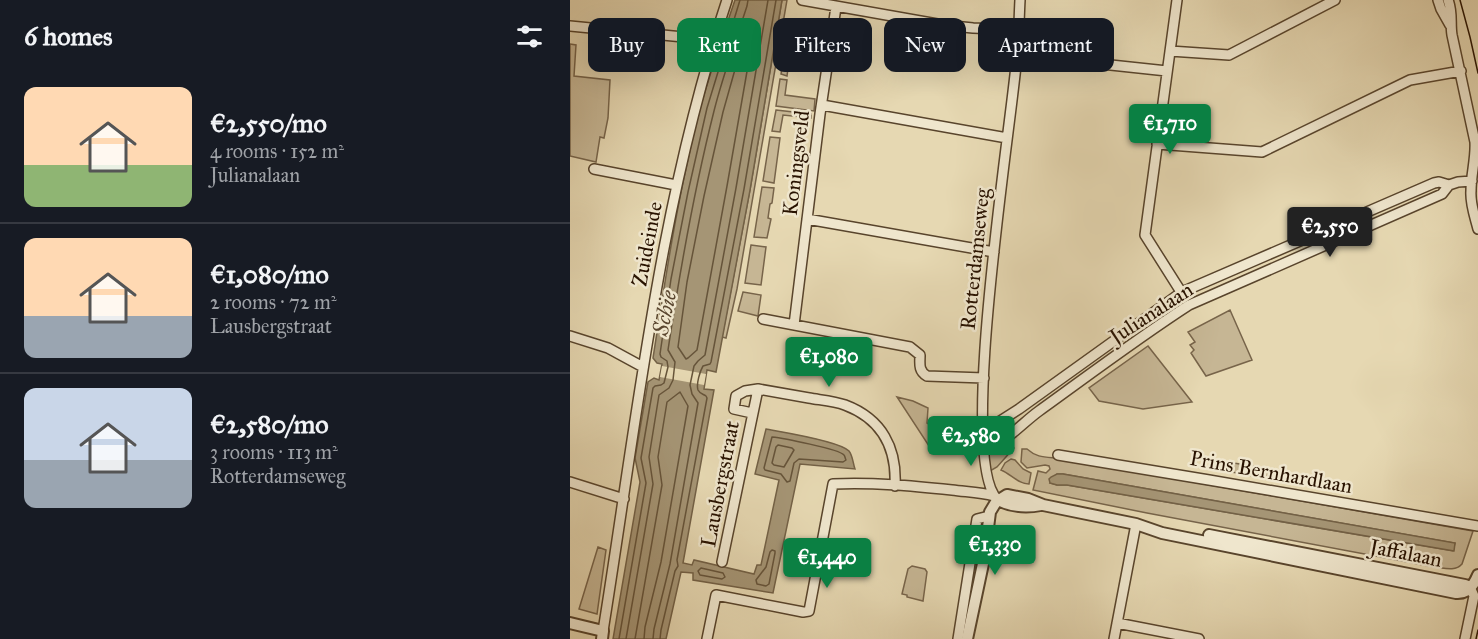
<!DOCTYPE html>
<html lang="en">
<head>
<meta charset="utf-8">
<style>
	body { margin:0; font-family:"IM FELL Great Primer",serif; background:#20242c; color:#f1f3f6; height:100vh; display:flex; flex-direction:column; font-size:22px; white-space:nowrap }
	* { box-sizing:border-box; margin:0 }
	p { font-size:20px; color:#9ea1a6 }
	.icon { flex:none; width:33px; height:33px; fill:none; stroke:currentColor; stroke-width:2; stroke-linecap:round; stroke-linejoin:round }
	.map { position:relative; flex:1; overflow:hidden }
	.details { display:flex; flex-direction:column; background:#171b24; width:570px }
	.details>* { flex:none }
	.top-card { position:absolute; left:18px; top:18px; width:570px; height:54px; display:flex; gap:12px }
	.price { position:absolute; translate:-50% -51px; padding:0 14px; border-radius:6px; background:#0b8043; color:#fff; font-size:20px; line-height:39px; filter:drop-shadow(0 2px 3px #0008) }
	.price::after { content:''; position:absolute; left:50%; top:36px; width:18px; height:14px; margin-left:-9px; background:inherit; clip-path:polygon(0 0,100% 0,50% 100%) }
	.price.active { background:#222; color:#fff }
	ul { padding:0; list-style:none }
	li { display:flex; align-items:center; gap:18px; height:150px; padding:0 24px }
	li+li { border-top:2px solid #363941 }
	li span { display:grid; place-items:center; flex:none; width:168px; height:120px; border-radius:12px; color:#555 }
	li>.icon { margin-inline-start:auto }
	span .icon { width:72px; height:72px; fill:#fffc; stroke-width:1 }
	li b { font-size:26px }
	h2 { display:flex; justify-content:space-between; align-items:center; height:72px; padding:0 24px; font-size:26px }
	.pill { padding:0 21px; border-radius:12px; background:#171b24; box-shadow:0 6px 24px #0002; font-size:21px; line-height:54px }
	.pill.active { background:#0b8043; color:#fff }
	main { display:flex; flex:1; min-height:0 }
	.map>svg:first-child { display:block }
	.green { fill:#c6b694; stroke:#77644a; stroke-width:1.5; fill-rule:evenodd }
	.water { fill:#a59575; stroke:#736146; stroke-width:1.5 }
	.pier { fill:#e6d8b2 }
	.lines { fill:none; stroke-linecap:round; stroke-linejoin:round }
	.shore { stroke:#66543a; stroke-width:1.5 }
	.minor-casing { stroke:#58442c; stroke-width:12 }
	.tertiary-casing { stroke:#58442c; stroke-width:14 }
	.minor { stroke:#efe6cd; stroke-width:9 }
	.tertiary { stroke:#efe6cd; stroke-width:10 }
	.tram { stroke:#281200; stroke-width:1.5 }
	.labels { text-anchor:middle; stroke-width:5; stroke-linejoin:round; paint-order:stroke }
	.street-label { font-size:21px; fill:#281200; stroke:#efe6cd }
	.water-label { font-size:22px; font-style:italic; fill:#5a462f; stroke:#efe6cd }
</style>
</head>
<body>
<main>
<section class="details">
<h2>6 homes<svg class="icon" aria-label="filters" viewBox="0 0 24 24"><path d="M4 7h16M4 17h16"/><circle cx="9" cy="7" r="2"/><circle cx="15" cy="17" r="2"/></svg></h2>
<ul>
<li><span style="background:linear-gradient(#ffd9b3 65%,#8fb573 0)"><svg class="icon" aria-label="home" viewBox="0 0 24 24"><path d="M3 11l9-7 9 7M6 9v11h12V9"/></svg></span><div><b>€2,550/mo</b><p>4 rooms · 152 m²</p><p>Julianalaan</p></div></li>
<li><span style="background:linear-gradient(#ffd9b3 65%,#9aa5b1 0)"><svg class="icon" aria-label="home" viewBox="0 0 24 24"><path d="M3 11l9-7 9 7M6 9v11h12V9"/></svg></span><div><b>€1,080/mo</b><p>2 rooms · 72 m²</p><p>Lausbergstraat</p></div></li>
<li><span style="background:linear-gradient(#c9d6e8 60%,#9aa5b1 0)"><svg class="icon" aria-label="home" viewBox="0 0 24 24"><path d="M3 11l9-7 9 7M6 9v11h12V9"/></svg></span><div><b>€2,580/mo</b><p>3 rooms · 113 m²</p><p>Rotterdamseweg</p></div></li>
</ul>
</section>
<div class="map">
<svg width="908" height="639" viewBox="0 0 908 639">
	<rect width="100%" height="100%" fill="#e6d8b2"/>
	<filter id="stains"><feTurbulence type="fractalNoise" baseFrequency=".00333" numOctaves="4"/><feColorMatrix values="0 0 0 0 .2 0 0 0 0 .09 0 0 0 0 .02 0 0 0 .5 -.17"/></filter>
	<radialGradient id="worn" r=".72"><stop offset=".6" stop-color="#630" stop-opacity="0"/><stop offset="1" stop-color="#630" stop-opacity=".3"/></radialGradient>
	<path class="green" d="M212,0H217L167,289L156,338L152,337L180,190Z
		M219,29L223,30L217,76L211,74Z
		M0,44L6,45L4,76L40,80L38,118L34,138L30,137L26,162L0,156Z
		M210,79L217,80L215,95L245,99L244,111L206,106Z
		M206,110L241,114V118L213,115L210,132L202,131Z
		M200,137L210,138L204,183L193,181Z
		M192,187L204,188L202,203L200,204L198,218L201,219L197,238L184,237Z
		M181,245L196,247L191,285L175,283Z
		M173,292L191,295L188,316L168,311Z
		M660,310L682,360L636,376L621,353L624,350L620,345L625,342L618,332Z
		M578,346L622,402L573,409L529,401L519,388Z
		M327,397L343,401L358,408L357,423L362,426L359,446Z
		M438,441L444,448L427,467L420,471L419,454Z
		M452,449H457C466,457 473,457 485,458L903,531L892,564C885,572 874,568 864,567L577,513L463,490L468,471L476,473L480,469L479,466L475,465L457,468L451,462ZM487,474H493L885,543L883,551L497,485H487L480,483Z
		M441,459L445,460L453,469L461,473L459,484C448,484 441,474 431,470L435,463Z
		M646,460L716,472L715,482L645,469Z
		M28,547L36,550L27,614L9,609Z
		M342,566L355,569L357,572L353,601L337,597V595L332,594L338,569Z"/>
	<path class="water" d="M165,0H212L180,190L146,372L137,370L134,389L144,390L113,563L122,565L124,560L184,574L187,565H191L209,480L185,474L196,429C212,432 270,441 279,451C283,456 283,464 285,469L230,464L203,593L123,580V573L111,572L96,639H43L70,482L65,458L78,382L84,378L89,380L92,364L87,363L83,358C96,274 109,188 131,105C141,70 153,35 165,0Z
		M487,474H493L885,543L884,551L497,485H487L480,483L479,479L481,477Z"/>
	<path class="pier" d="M92,366L136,374L134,385L90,377Z"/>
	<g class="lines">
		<path class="shore" d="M178,34H181L183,37L157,186L127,350L118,358L116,359L108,347L117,282L134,196L153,112L164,73Z
			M202,437C212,438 269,449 274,455C275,456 275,458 276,460L273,462L229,459L224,463L220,481L217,482L211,474L195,470L194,468Z
			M208,445L222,448L224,450L214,467L204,465L202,463L206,447Z
			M202,550L205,551V553L199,584L196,586L187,584L186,580L196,567L200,552Z
			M131,568L153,573L155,577L152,579L130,575L128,571Z
			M49,639L76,483L71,458L83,388L85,386L91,385L94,383L98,367L97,361L91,357L90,354L101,279L118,192L137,108L170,0
			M56,639L83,484L79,457L89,395L99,388L103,380L105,362L98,350C110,270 124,190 144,111C153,75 166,40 177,6L178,0
			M65,639L92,485L88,457L97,402L110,392L118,406L91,562L75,627L74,639
			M83,639L84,629L100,564L128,403L122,394L120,385L124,366L128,361L135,355L166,188L198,0
			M90,639L91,630L105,571L108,566L107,560L137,398L136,396C133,394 130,394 128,390C126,384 130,371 133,366L140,364L141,362L174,189L206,0"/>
		<g class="minor-casing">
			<path id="minor" d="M232,0L373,25L403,28L448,30
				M607,0L575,235L613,295
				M868,0L871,9L880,25
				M878,0C883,12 880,23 882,35L905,142C906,158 901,174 901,191C900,204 905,217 908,229
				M0,26L144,40
				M600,51L659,55L765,0
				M447,55L597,71
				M252,105L437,138
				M587,144L692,152L840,80L891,71
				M24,169L106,185
				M237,219L424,252
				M193,319L340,347L350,355C350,363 348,371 357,376L414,378
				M224,325L250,114L266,7
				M0,336L38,348L73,367
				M182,413L164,409L166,396L175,391L188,389
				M412,428L427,423L449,409L612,292L864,183L869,182L879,185L888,182L902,181
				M413,449C435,444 451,424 469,411C519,375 568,338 619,305L872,194L879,185
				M488,455L639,480L908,526
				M0,482L54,499
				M428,500C386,462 442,123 447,55C449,36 449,18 450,0
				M152,562L188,389C205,392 222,395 239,398C250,400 264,401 275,405C312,419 327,448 325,486
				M547,623L629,639
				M33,631C67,420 89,204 157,0
				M137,639L146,595L233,612L239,611L263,484C302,482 343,486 382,490C396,492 410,492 424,496
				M388,639L407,519L419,516
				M544,639L566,524
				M895,639L904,596L900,587"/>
		</g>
		<g class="tertiary-casing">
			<path id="tertiary" d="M428,500C442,507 456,508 471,505
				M639,535L895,585L900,587
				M0,623L33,631L32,639
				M397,639L414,559L420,512L426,502L437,495L458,499L473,505L566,524L592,533L886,593C898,594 904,585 908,575"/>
		</g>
		<use href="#minor" class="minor"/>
		<use href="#tertiary" class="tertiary"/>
		<path class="tram" d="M890,0L900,37L908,73
			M906,639L908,630"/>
	</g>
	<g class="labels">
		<g class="street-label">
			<text transform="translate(226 163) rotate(-83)" y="7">Koningsveld</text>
			<text transform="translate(77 244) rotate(-79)" y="7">Zuideinde</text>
			<text transform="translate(405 259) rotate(-84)" y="7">Rotterdamseweg</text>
			<text transform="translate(581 313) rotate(-33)" y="7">Julianalaan</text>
			<text transform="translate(701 472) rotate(10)" y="7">Prins Bernhardlaan</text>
			<text transform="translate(150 484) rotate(-79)" y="7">Lausbergstraat</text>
			<text transform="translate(836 553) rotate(11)" y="7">Jaffalaan</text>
		</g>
		<g class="water-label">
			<text transform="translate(94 313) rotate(-78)" y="8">Schie</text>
		</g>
	</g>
	<rect width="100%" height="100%" filter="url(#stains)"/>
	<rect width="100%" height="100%" fill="url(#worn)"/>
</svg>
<b class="price" style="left:600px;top:155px">€1,710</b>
<b class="price active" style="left:760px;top:258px">€2,550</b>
<b class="price" style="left:259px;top:388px">€1,080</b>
<b class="price" style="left:401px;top:467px">€2,580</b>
<b class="price" style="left:425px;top:576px">€1,330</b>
<b class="price" style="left:257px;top:589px">€1,440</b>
<div class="top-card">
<a class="pill">Buy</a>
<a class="pill active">Rent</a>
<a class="pill">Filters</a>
<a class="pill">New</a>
<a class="pill">Apartment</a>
</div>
</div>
</main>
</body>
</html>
